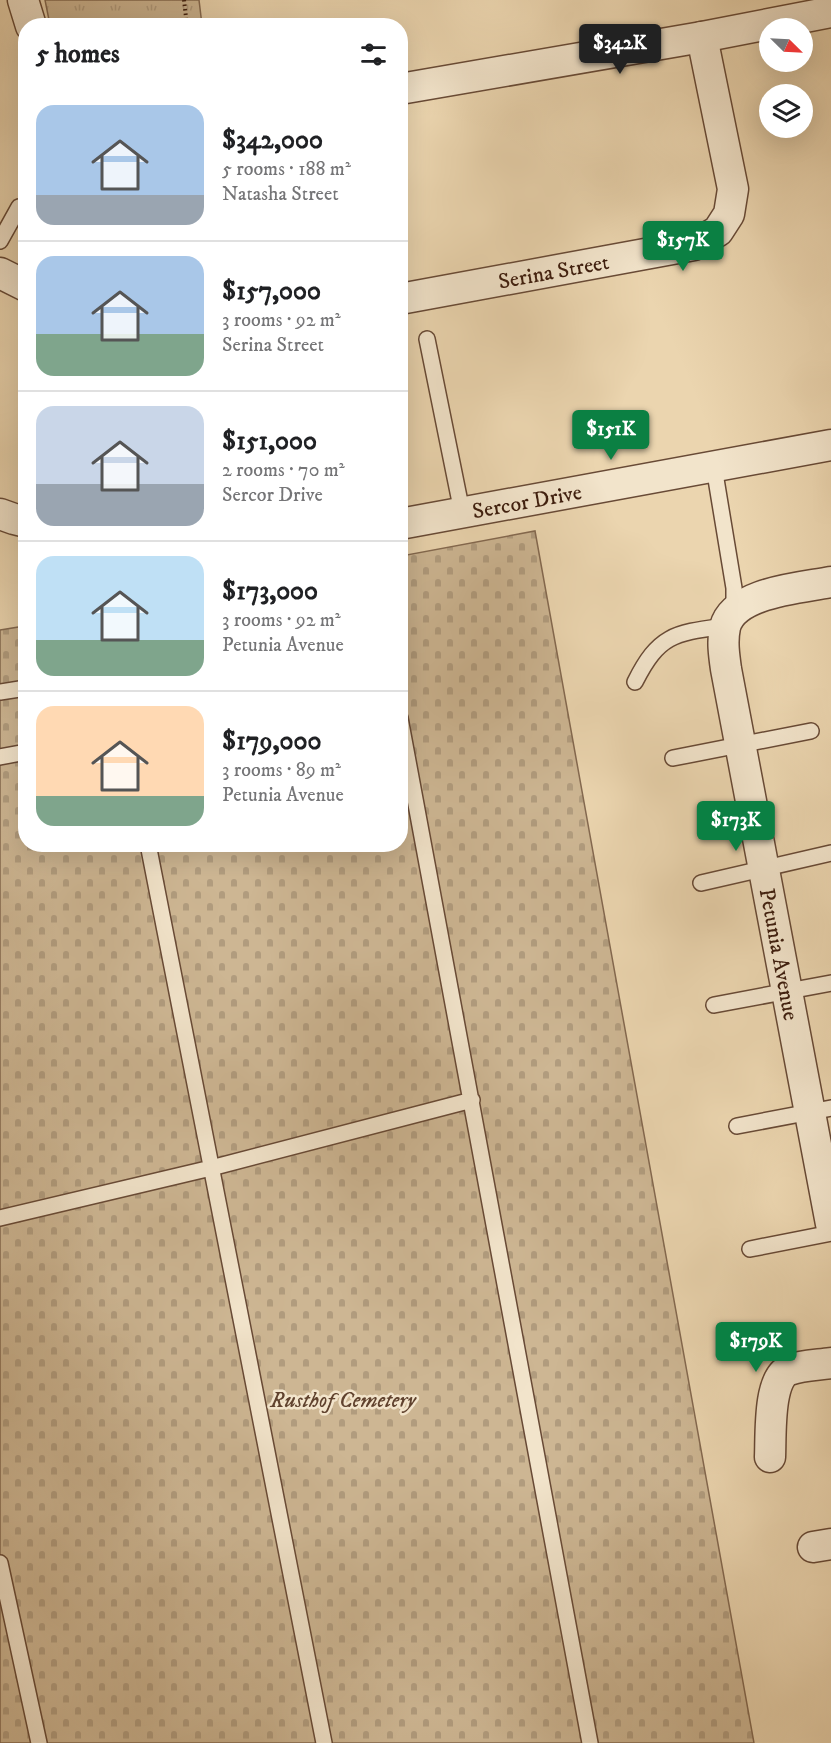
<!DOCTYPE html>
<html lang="en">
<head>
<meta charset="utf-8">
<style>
	body { margin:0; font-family:"IM FELL DW Pica",serif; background:#f6f6f6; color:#202124; height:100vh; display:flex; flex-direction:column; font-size:22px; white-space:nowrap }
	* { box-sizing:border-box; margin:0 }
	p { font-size:20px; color:#757577 }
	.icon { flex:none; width:33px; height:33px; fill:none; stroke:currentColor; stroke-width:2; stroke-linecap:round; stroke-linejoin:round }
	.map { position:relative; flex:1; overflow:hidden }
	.sheet { position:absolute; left:18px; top:18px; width:390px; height:834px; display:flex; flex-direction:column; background:#fff; border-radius:24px; box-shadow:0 6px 24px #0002 }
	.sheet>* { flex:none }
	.needle { width:39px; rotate:114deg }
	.buttons { position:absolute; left:759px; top:18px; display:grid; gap:12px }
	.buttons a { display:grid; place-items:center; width:54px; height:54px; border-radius:50%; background:#fff; box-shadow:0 6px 24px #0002; font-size:30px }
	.price { position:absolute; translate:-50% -51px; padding:0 14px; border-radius:6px; background:#0b8043; color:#fff; font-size:20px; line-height:39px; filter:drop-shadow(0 2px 3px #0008) }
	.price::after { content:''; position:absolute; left:50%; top:36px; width:18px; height:14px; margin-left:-9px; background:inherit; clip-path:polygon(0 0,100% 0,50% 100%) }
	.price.selected { background:#222; color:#fff }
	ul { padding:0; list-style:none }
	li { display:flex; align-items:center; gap:18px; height:150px; padding:0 18px }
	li+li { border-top:2px solid #e0e0e0 }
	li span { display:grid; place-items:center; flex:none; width:168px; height:120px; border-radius:18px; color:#555 }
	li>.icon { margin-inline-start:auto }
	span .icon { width:72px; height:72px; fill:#fffc; stroke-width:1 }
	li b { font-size:26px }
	h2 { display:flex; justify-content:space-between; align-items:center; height:72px; padding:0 18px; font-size:26px }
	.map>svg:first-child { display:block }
	.cemetery { fill:url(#cemetery-stones); stroke:#846950; stroke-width:1.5 }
	.park { fill:url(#park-tufts); stroke:#846950; stroke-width:1.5 }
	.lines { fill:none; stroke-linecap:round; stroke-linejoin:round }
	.service-casing { stroke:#684a36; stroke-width:18 }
	.minor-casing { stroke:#684a36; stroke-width:33 }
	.path { stroke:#3c1c0d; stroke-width:4; stroke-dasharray:1.5 3; stroke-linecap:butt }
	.service { stroke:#f2e4cb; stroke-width:15 }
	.minor { stroke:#f2e4cb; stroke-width:30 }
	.labels { text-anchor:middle; stroke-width:5; stroke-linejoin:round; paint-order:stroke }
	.street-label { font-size:22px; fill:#3c1c0d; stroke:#f2e4cb }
	.park-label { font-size:22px; font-style:italic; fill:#60422e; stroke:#f2e4cb }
</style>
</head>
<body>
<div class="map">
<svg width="831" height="1743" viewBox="0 0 831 1743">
	<defs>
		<pattern id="cemetery-stones" width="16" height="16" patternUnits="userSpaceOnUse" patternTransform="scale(1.5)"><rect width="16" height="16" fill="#cdb693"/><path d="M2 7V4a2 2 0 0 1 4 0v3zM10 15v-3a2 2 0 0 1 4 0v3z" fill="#b19c7e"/></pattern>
		<pattern id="park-tufts" width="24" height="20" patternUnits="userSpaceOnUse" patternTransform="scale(1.5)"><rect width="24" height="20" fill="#cdb693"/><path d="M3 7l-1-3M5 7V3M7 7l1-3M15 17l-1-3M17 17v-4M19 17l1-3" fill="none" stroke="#b19c7e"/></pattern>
	</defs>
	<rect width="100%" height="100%" fill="#ebd5af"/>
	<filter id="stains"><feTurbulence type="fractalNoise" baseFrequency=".00333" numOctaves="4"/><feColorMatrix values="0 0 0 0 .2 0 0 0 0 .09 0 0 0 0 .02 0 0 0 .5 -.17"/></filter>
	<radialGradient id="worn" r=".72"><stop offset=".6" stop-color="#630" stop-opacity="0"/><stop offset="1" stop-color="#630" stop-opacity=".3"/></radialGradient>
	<path class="cemetery" d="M535,531L754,1743H0V630L25,626L26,844H400L401,556Z"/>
	<path class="park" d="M45,0H199L202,25H50Z"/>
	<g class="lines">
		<g class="service-casing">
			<path id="service" d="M0,241L19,207
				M427,339L462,512
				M714,467L734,588V611
				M635,682C659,634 675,633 725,626
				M0,692L26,688
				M400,718L590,1743
				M0,757L26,752
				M673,758L811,731
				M148,844L324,1743
				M701,883L831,853
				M714,1005L831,983
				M737,1126L831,1108
				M0,1218L211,1168L472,1100
				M750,1249L831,1233
				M0,1563L39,1743"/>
		</g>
		<g class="minor-casing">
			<g id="minor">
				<path d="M23,0L31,26"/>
				<path d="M400,89L702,37L831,12"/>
				<path d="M0,273L26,286"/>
				<path id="s1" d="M400,299L694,245L718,231L729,214L733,189L702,37"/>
				<path d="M0,514L14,519L26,522"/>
				<path id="s2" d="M400,524L831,445"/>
				<path id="s3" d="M831,582C801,588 734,592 725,627C722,641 724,655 726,669L831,1224"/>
				<path d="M770,1457C771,1437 768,1377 789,1370C802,1365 818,1365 831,1363"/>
				<path d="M813,1547L831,1544"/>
			</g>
		</g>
		<path class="path" d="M184,0L187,26"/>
		<use href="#service" class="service"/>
		<use href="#minor" class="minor"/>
	</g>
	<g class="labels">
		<g class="street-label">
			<text dy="8" stroke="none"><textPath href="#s1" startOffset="156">Serina Street</textPath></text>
			<text dy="8" stroke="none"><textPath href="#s2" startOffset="129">Sercor Drive</textPath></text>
			<text dy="8" stroke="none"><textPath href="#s3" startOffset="453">Petunia Avenue</textPath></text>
		</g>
		<g class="park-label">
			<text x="343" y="1407">Rusthof Cemetery</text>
		</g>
	</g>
	<rect width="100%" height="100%" filter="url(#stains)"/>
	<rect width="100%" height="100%" fill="url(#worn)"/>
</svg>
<div class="buttons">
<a><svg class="needle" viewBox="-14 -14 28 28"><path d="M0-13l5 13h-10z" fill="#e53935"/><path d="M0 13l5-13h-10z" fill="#757577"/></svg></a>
<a><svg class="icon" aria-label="layers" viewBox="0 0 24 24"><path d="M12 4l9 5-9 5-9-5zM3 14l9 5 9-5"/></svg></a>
</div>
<b class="price selected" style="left:620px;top:75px">$342K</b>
<b class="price" style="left:683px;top:272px">$157K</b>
<b class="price" style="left:611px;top:461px">$151K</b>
<b class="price" style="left:736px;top:852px">$173K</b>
<b class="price" style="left:756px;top:1373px">$179K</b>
<section class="sheet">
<h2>5 homes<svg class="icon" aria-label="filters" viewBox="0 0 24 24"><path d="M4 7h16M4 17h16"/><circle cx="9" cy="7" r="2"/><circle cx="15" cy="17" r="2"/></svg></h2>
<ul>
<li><span style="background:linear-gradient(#a9c7e8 75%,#9aa5b1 0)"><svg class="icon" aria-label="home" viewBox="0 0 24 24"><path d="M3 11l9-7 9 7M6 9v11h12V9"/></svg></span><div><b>$342,000</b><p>5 rooms · 188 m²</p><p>Natasha Street</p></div></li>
<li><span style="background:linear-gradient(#a9c7e8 65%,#7fa58c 0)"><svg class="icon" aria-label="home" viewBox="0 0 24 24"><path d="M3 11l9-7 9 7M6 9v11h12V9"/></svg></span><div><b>$157,000</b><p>3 rooms · 92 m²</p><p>Serina Street</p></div></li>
<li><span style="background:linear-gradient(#c9d6e8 65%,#9aa5b1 0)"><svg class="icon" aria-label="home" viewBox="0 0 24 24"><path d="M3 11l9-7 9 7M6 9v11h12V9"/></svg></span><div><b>$151,000</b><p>2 rooms · 70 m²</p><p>Sercor Drive</p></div></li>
<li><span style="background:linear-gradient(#bfe0f5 70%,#7fa58c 0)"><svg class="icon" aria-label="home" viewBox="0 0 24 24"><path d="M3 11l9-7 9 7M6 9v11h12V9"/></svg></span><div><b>$173,000</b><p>3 rooms · 92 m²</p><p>Petunia Avenue</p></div></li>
<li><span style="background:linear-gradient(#ffd9b3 75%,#7fa58c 0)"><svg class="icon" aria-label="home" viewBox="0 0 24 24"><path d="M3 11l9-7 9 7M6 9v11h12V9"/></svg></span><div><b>$179,000</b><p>3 rooms · 89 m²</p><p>Petunia Avenue</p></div></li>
</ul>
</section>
</div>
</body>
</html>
